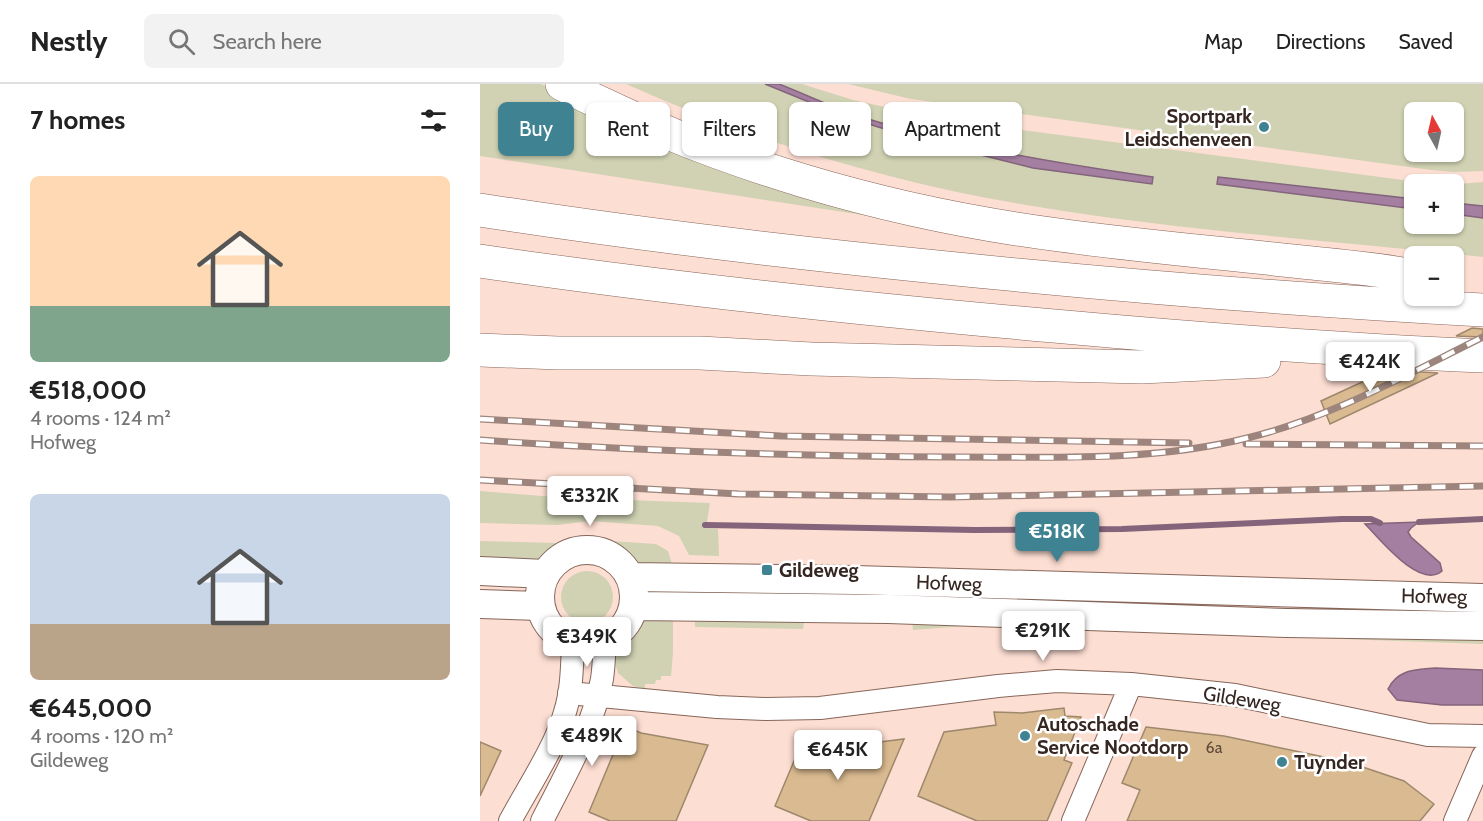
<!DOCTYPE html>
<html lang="en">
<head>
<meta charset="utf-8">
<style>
	body { margin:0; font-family:Cabin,sans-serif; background:#f2f2f2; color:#222; height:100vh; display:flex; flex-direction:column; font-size:22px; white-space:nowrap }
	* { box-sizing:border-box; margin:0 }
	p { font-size:20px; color:#767676 }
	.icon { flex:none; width:33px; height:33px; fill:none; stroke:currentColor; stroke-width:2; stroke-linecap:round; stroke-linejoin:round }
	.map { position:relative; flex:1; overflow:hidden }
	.side { display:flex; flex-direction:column; background:#fff; width:480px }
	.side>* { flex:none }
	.hud { position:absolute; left:18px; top:18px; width:570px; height:54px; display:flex; gap:12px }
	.needle { width:39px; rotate:352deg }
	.fabs { position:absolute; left:924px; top:18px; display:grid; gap:12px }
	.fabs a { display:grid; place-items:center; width:60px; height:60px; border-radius:9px; background:#fff; box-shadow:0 2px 4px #0004; font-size:30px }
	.price { position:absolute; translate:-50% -51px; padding:0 14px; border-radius:6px; background:#fff; color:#222; font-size:20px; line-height:39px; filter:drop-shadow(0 2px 3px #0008) }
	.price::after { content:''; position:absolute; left:50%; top:36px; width:18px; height:14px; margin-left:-9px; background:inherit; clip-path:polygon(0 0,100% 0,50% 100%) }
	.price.on { background:#3f8392; color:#fff }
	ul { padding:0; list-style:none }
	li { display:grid; align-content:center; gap:12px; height:318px; padding:0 30px }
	li span { display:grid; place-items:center; height:186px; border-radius:9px; color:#555 }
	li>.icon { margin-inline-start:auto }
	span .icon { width:108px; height:108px; fill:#fffc; stroke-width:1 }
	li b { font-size:26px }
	h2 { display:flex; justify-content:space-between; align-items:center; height:72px; padding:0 30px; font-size:26px }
	.tag { padding:0 21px; border-radius:9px; background:#fff; box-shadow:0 2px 4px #0004; font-size:21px; line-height:54px }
	.tag.on { background:#3f8392; color:#fff }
	header { display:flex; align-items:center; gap:36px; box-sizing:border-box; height:84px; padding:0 30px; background:#fff; border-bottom:2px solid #e0e0e0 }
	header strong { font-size:28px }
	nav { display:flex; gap:33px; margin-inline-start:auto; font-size:21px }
	.search { width:420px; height:54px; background:#f2f2f2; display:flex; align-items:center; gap:15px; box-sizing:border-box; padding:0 21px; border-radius:9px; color:#767676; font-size:22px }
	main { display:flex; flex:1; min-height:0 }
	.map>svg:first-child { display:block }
	.green { fill:#d0d2b3; fill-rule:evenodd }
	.water { fill:#a47fa1; stroke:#83647b; stroke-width:1.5 }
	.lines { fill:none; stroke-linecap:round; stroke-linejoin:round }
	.stream { stroke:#83647b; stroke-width:6 }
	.building { fill:#daba90; stroke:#9d886c; stroke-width:1.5 }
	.minor-casing { stroke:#87665a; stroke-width:24 }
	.major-casing { stroke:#87665a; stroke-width:30 }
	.highway-casing { stroke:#87665a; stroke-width:34 }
	.minor { stroke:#fff; stroke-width:22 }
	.major { stroke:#fff; stroke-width:28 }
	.highway { stroke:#fff; stroke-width:33 }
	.rail-casing { stroke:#9d857d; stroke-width:7 }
	.rail { stroke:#fff; stroke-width:4.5; stroke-dasharray:14; stroke-linecap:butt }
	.poi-dot { fill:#3f8392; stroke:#fff; stroke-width:2 }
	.labels { text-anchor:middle; stroke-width:5; stroke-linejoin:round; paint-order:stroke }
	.number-label { font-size:16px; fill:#5e4b3d }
	.poi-label { font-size:20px; font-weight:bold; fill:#352621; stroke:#fff; text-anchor:start }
	.street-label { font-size:20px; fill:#352621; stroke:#fff }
</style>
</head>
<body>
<header>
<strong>Nestly</strong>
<div class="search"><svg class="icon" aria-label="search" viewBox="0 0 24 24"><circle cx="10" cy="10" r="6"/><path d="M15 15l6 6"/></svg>Search here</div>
<nav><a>Map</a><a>Directions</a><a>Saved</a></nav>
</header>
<main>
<section class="side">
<h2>7 homes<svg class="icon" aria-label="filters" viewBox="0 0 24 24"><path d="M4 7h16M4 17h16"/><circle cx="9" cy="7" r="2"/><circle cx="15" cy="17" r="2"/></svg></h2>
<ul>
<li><span style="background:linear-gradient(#ffd9b3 70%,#7fa58c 0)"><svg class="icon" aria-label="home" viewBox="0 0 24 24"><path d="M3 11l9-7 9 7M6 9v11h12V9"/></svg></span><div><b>€518,000</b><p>4 rooms · 124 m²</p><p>Hofweg</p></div></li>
<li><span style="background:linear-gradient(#c9d6e8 70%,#b9a48a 0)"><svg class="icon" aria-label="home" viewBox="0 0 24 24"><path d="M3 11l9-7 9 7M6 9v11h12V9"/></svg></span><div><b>€645,000</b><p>4 rooms · 120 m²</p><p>Gildeweg</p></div></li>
</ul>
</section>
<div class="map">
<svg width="1003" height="737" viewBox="0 0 1003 737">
	<rect width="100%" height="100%" fill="#fdded3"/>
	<path class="green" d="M0,0H61L172,53L409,135L0,72Z
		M146,0H285L351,27L398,43L497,70L553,84L672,100V93C576,79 478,63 384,34C356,25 327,11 299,0H322L373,16L436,30L503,41L946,99L978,100L1003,98V122L974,119V100H934V115L738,93L737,100L934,125V140H974V130L1003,134V173C847,156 690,146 535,119C402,96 269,55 146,0Z
		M368,0H1003V87L974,88L951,86L431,15ZM934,28H974V68H934Z
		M0,407L138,418L148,416L230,419L226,444L238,445L239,472L209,471L199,452L178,442L110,437L78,441L0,439Z
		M101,455L176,460L188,467L193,483L159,484C135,466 116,448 84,462C77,465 72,472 65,475C55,480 13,479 0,479V457L78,459Z
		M81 513a26 26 0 1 1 52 0a26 26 0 1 1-52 0Z
		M193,529V569L191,592H181V596H176L175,600H165V605L153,602L138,589L135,579L138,564L158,540L166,535Z
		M215,529L324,538L323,545L215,543Z
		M432,537L1003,552V560L485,542L433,546Z"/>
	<path class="water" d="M285,0H299C327,11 356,25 385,34C478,63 576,79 673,93L672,100L553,84L497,70L398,43L351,27Z
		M738,93L934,115V125L737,100Z
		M974,119L1003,122V134L974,130Z
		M939,438L931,444L928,448L931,453L960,479L962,487C940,506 900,455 885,440Z
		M955,584L1003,586V621H962L917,616L908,605C918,585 935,586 955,584Z"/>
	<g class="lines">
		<path class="stream" d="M939,438L1003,435
			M225,441L495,446L642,445L862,435H891L900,439"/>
	</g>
	<path class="building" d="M992,244L1003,245V253L976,252Z
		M908,286L958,289L850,340L841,317Z
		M584,624L585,632L601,633L584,676L592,679L567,737H497L438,712L464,648L516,641L514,628L542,629Z
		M145,642L161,649L228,661L196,737H130L109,728Z
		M666,643L744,652L868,678L924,697L954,720L940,737H647L660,706L642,699Z
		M424,655L389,737H331L295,722L320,663L375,661Z
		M0,658L21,667L0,712Z"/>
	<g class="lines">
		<g class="minor-casing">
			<path id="minor" d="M89,609L237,623L286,625L340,624L518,602L577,597L651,600L755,611L948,651L1003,652
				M30,737C47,705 76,662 85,628C92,606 92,582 93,559
				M62,737C84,693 113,644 122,595C124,582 124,569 125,557
				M593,737L651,600
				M975,737L1003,672"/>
		</g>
		<g class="major-casing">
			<path id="major" d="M60 513a47 47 0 1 1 94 0a47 47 0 1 1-94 0Z
				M0,487L65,490
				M150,493L375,496L1003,514
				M0,520L60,522
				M154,522L408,525L807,539L1003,542"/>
		</g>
		<g class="highway-casing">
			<path id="highway" d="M82,0C235,79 408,129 579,151C659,162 741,169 822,178C859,182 898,185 934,192
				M0,126C148,149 298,167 447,182C632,201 817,216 1003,226
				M0,177C190,205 382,225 574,242C717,255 860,266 1003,272
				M0,266L78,269H220L331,275L662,283L784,277"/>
		</g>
		<use href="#minor" class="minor"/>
		<use href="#major" class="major"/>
		<use href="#highway" class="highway"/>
		<g class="rail-casing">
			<path id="rail" d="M0,335L301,352L709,359
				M0,356C158,367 316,372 474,373C571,373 672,378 767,354C850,334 926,291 1003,253
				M766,360L1003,362
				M0,396L259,410L470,413L1003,402"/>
		</g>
		<use href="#rail" class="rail"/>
	</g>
	<g class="poi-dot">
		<circle cx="784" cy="43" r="6"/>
		<rect x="281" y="480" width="12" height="12" rx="3"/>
		<circle cx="545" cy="652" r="6"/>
		<circle cx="802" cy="678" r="6"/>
	</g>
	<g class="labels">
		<g class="number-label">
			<text x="734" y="669">6a</text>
		</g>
		<g class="poi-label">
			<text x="772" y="39" text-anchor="end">Sportpark<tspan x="772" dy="23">Leidschenveen</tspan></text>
			<text x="299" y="493">Gildeweg</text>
			<text x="557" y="647">Autoschade<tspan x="557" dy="23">Service Nootdorp</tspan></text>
			<text x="814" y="685">Tuynder</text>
		</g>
		<g class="street-label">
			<text transform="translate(469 499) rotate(2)" y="7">Hofweg</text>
			<text transform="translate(954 512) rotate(1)" y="7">Hofweg</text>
			<text transform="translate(762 615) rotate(9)" y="7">Gildeweg</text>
		</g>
	</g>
</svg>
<div class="fabs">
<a><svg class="needle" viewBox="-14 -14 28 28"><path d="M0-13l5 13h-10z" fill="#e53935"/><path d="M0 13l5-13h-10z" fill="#767676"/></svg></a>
<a>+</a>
<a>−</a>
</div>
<b class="price" style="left:890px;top:309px">€424K</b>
<b class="price" style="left:110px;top:443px">€332K</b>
<b class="price on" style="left:577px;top:479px">€518K</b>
<b class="price" style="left:563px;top:578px">€291K</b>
<b class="price" style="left:107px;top:584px">€349K</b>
<b class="price" style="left:112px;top:683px">€489K</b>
<b class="price" style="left:358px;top:697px">€645K</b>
<div class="hud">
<a class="tag on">Buy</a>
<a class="tag">Rent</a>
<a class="tag">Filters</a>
<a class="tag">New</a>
<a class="tag">Apartment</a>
</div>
</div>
</main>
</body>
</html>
